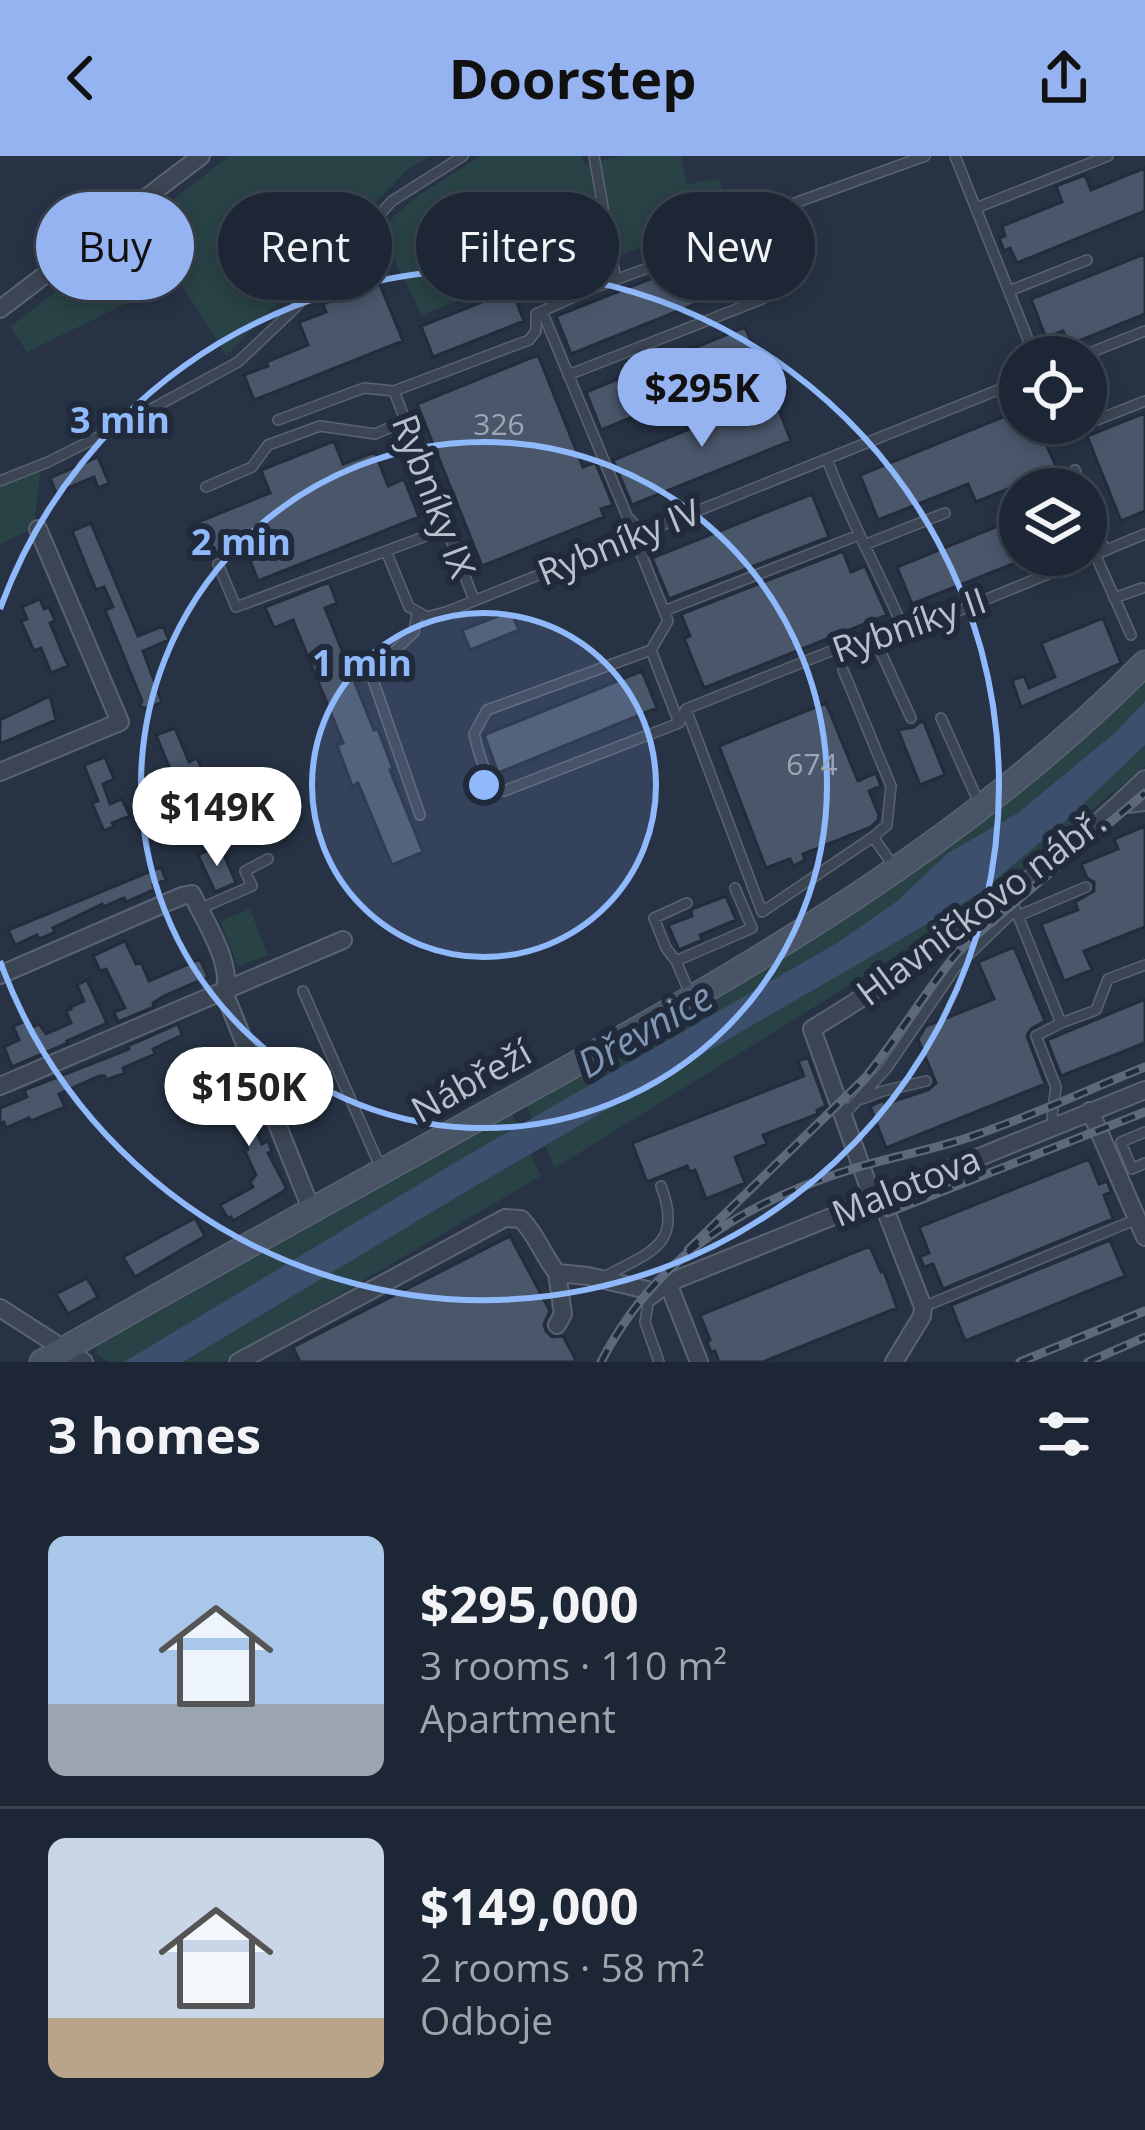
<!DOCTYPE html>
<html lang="en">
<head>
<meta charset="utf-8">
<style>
	body { margin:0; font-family:"Open Sans",sans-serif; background:#2a3240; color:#f1f3f6; height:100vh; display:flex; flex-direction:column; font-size:45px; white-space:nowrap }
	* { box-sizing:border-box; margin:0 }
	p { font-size:39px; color:#a0a5ac }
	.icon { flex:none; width:66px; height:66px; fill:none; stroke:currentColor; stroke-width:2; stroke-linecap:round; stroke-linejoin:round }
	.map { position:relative; height:1206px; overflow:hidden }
	.details { display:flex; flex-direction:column; background:#1d2634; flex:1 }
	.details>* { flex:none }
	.top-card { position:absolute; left:36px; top:36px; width:1074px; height:108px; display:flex; gap:24px }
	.fabs { position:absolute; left:999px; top:180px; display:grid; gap:24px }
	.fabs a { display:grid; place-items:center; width:108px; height:108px; border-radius:50%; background:#1d2634; box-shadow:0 6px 18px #0003,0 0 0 3px #3b434f; font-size:60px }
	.price { position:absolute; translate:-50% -102px; padding:0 27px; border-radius:42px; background:#fff; color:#222; font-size:39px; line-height:78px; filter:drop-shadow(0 3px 6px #0008) }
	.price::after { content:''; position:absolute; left:50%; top:72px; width:36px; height:27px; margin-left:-18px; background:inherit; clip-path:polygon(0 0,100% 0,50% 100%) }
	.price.active { background:#95b2f1; color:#111 }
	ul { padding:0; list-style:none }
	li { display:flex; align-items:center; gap:36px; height:300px; padding:0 48px }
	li+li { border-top:3px solid #3b434f }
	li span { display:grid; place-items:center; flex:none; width:336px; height:240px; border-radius:18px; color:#555 }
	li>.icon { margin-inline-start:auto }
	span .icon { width:144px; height:144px; fill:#fffc; stroke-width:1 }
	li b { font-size:51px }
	h2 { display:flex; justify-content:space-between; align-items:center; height:144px; padding:0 48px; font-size:51px }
	.tag { padding:0 42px; border-radius:54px; background:#1d2634; box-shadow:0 6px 18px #0003,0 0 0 3px #3b434f; font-size:42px; line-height:108px }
	.tag.active { background:#95b2f1; color:#111 }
	header { display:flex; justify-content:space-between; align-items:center; height:156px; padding:0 48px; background:#95b2f1; color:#111; font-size:54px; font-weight:700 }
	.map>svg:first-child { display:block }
	.green { fill:#294245 }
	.water { fill:#3c506e }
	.building { fill:#4a576b; stroke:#222c3b; stroke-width:3 }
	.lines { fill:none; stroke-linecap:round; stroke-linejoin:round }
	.lane-casing { stroke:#5a6371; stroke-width:12 }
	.street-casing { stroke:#5a6371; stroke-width:20 }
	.secondary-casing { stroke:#5a6371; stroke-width:27 }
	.lane { stroke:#3b4554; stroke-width:9 }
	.street { stroke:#3b4554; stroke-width:16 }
	.secondary { stroke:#495467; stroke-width:24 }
	.rail-casing { stroke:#5d697b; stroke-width:9 }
	.rail { stroke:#202a3a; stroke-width:4.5; stroke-dasharray:14; stroke-linecap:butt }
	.ring { fill:none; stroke:#90b9fb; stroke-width:6 }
	.labels { text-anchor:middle; stroke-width:12; stroke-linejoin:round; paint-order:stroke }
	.number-label { font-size:30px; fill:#9da6b4 }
	.street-label { font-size:36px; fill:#b9c1cd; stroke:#202a3a }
	.water-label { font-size:39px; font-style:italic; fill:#7f96b5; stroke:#202a3a }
	.centre { fill:#90b9fb; stroke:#202a3a; stroke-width:6 }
	.ring-label { font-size:36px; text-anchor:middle; font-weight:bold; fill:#90b9fb; stroke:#202a3a; stroke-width:12; stroke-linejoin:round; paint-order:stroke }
</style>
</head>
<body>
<header><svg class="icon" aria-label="back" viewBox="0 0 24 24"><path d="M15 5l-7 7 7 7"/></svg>Doorstep<svg class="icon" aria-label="share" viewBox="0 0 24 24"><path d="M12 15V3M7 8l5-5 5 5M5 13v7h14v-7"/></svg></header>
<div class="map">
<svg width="1145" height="1206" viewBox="0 0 1145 1206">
	<rect width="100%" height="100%" fill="#273345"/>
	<path class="green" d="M229,0H430L407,14L226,200L178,122L27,196L10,171Z
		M481,0H582L584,8L623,0H681L687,28L719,23L731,72L682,87L676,77L574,118L524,134L518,122L422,159L379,74L416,41Z
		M41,313L33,372L0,389V331Z
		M1145,518V610L977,750L555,1012L525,946L749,817Z
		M250,753L268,799L238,810L220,765Z
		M511,954L541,1020L224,1206H109L97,1199V1190L117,1180L116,1175L129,1168L132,1171Z"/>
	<path class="water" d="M1145,545V589L1062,668L977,739L477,1029L183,1206H124L461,1003L837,787L896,746L948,697L1018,657L1117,575Z"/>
	<path class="building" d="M1145,12V55L1017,107L1010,92L1004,95L999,82L1005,80L1002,70L1062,46L1056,30L1085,19L1091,34Z
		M716,97L731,134L571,198L556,160Z
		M1145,98V158L1069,189L1063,175L1046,182L1031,143Z
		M376,119L403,185L254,244L244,219L268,210L266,206L308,189L299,166L326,156L323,148L350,138L348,130Z
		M512,134L524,165L433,201L421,170Z
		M745,171L761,209L601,274L586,236Z
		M538,199L583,311L594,307L597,310L613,349L601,353L604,361L482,410L417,248Z
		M773,239L791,285L632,349L613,304Z
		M1020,254V267H1076L1043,281L1057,313L976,346L968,328L878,364L860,319Z
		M1145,257V355L1121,365L1087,280Z
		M334,285L343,308L375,296L388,330L404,323L419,361L258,425L243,386L206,401L193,368L270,337L261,314Z
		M98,301L109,327L98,332L94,321L56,337L50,322Z
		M812,338L829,381L669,443L652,402Z
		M1020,361V405L912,448L897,411Z
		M91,367L138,480L163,470L169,484L143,495L162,546L147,553L140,550L142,545L105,454L113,451L104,431L96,434L72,375Z
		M843,395L851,416L865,410L887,459L704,532L684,482L690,480L681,458Z
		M329,426L337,447L325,452L374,574L378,573L393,613L390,614L423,696L392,709L358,627L352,630L337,589L343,587L293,464L274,472L265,451Z
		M40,443L44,453L49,451L55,465L50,467L68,510L51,517L41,492L34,495L21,465L27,463L22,451Z
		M511,455L519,474L470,494L462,474Z
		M1103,462L1121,507L1021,551L1012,524L1024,520L1029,532L1055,521L1041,487Z
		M642,515L657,552L498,617L484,579Z
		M50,540L56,564L0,588V564Z
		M826,547L858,625L876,617L881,630L869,635L879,659L878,664L871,671L803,698L805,704L793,710L790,703L766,712L719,590Z
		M923,564L945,619L920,629L898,574L914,571Z
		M175,572L189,606L197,602L205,620L169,635L174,623L156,579Z
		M105,601L114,623L103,628L110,648L122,643L130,660L112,667L114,670L104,675L92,647L98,645L84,609Z
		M1145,670V771L1084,795L1092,814L1064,825L1041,768L1078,754L1075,746L1094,735V726L1087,722L1081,708L1118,693L1114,683Z
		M220,689L236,727L215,736L198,699Z
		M161,711L166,724L153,729L155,733L126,746L124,742L103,751L102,748L53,772L55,776L39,783L37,779L15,789L8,774Z
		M726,740L736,764L700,779L702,784L679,794L668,769L692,760L691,755L694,752Z
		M125,785L136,808L141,806L149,825L200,803L208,821L164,840L153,847L154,851L118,866L114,856L125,852L106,813L100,815L93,800Z
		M1014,791L1045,865L1031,873L1027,880L1045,928L886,992L870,950L884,944L885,948L928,934L936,927L918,883L926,870L994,843L978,806Z
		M87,824L107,867L67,885L68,887L12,911L4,891L19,884L13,870L25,865L29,873L39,868L46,878L71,867L66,855L71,853L70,851L84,845L77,829Z
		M1145,843V887L1061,920L1047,884Z
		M178,868L182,879L153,893L155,898L123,912L125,917L106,924L105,920H99L59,938L65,951L31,965L29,962L6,972L4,966L0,968V952L27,941L24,934L129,893L128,890Z
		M808,901L826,950L817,954L818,958L763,979L767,988L735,1001L745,1027L706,1043L695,1014L690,1016L687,1010L647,1026L632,987L804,920L798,905Z
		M232,903L256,961L251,963L262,988L268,985L272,996L268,997L286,1031L284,1035L233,1065L231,1061L228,1063L220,1049L253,1031L250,1026L256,1019L245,995L248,993L215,910Z
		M1089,1003L1099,1028L1107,1025L1111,1036L1104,1039L1113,1063L943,1133L933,1108L924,1111L920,1101L929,1097L919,1071Z
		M195,1062L205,1080L135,1121L123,1101Z
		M510,1080L550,1155L544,1168L546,1175L552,1181L563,1180L577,1206H300L293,1191Z
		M1110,1084L1125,1120L965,1185L951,1149Z
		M870,1090L881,1116L884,1115L897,1152L763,1206H719L715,1195L711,1196L707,1186L710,1184L700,1159Z
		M87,1122L98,1141L68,1158L56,1138Z"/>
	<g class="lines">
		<g class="lane-casing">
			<path id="lane" d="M594,0L616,124
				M955,0L1035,201
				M976,52L1108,0
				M1009,135L1087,104
				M542,155L627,360L643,377
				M1079,201L1145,175
				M568,219L762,143
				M394,235L474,444
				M278,264L364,232L394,235L529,184L536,175V158L591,133L736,79L781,52L925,0
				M1097,264L1145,245
				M827,303C848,360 877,412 901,467
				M1075,314L1082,333
				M0,325L48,306L118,271L238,206L292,155L392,45L463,0
				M206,331L252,311L268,289L320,270L375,278L405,265
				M1086,344L1105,395
				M634,380L668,465L651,494
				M864,389L945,357
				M386,395L409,451L427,461L449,455L1020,225
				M1095,398L1131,479
				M218,408L236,451L426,380
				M1114,442L1142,432
				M664,455L859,379
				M417,457L414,476L371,518L420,659
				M873,479L911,562
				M843,514L891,630L887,669L873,681
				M686,553L762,756L873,681L895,712
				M941,562L979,647
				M679,567L651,494L487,554L474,578C480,602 484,621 504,635L679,567L686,553L901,467L934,465L1145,378
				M1014,750L1061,867L1096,854L1108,823L1145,809
				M199,753L252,730L245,715L268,703
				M1018,760L1086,731
				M676,805L666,792L654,762L687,747
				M303,835L382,1015
				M690,838L676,805L752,772L735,732
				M862,943L883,935L926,925
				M843,960L886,913L956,811L1015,754
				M1055,969L1052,959L1056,931L1036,880L1061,867
				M1145,976L1121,986L1132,1013L1145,1007
				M604,1121C649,1096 684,1090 661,1030
				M649,1142L645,1166L659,1206
				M923,1151L1137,1063"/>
		</g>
		<g class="street-casing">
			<path id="street" d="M0,153L201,0
				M0,616L120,566L38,373
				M1118,649L1145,646
				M0,819L182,740L192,738C204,764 234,809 224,836L312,1055
				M0,930L343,784
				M1090,955L1145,1081
				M880,1040L923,1151L922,1160L894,1206
				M873,1043L812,873C931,800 1045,720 1145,623
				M557,1117L563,1158L557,1169
				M668,1127L699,1206
				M0,1152L84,1206
				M238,1206L505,1062L521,1063C536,1078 543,1099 557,1117L588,1120L647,1134L649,1141L668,1127L1145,934"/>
		</g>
		<g class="secondary-casing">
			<path id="secondary" d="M42,1206C202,1114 365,1025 527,935C746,814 968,687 1145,507"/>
		</g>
		<use href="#lane" class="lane"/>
		<use href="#street" class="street"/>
		<use href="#secondary" class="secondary"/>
		<g class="rail-casing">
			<path id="rail" d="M887,1057L1145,956
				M688,1094L865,922C900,879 927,832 963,790L1145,637
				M601,1206C654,1103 740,1048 849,1014C890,1001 933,994 973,980C1031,960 1088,934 1145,911
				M1020,1206L1145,1155
				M1088,1206L1145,1181"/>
		</g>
		<use href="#rail" class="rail"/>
	</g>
	<circle cx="484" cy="629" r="172" fill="#90b9fb" fill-opacity=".12"/>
	<g class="ring">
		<circle cx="484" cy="629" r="172"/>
		<circle cx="484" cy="629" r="343"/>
		<path d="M0 453A515 515 0 1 1 0 805"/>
	</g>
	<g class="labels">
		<g class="number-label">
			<text x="499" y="279">326</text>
			<text x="812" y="619">674</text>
		</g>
		<g class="street-label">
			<text transform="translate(434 340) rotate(69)" y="13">Rybníky IX</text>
			<text transform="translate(619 386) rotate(-22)" y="13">Rybníky IV</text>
			<text transform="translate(909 469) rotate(-19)" y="13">Rybníky II</text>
			<text transform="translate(981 751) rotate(-37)" y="13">Hlavničkovo nábř.</text>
			<text transform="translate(471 925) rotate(-29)" y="13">Nábřeží</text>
			<text transform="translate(906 1030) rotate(-22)" y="13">Malotova</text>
		</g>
		<g class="water-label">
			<text transform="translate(645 874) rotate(-30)" y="14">Dřevnice</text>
		</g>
	</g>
	<circle cx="484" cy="629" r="18" class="centre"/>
	<g class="ring-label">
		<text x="120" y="277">3 min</text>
		<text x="241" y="399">2 min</text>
		<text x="362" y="520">1 min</text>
	</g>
</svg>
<div class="fabs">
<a><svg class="icon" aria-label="locate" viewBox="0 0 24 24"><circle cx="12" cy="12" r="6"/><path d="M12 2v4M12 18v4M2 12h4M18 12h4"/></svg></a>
<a><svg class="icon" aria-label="layers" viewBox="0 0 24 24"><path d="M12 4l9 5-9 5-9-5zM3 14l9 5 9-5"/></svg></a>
</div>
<b class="price active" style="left:702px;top:294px">$295K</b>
<b class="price" style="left:217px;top:713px">$149K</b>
<b class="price" style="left:249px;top:993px">$150K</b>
<div class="top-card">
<a class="tag active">Buy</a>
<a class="tag">Rent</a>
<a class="tag">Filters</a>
<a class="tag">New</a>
</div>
</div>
<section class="details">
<h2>3 homes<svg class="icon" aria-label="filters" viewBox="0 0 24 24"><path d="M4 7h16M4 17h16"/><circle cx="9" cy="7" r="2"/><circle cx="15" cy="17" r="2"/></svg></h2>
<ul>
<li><span style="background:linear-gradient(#a9c7e8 70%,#9aa5b1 0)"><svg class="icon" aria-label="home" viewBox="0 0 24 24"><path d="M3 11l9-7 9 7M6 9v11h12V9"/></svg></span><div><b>$295,000</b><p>3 rooms · 110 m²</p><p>Apartment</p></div></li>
<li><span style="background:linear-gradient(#c9d6e8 75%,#b9a48a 0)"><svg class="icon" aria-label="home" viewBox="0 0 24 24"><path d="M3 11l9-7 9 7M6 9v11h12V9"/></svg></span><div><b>$149,000</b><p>2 rooms · 58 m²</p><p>Odboje</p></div></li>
</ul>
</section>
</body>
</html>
